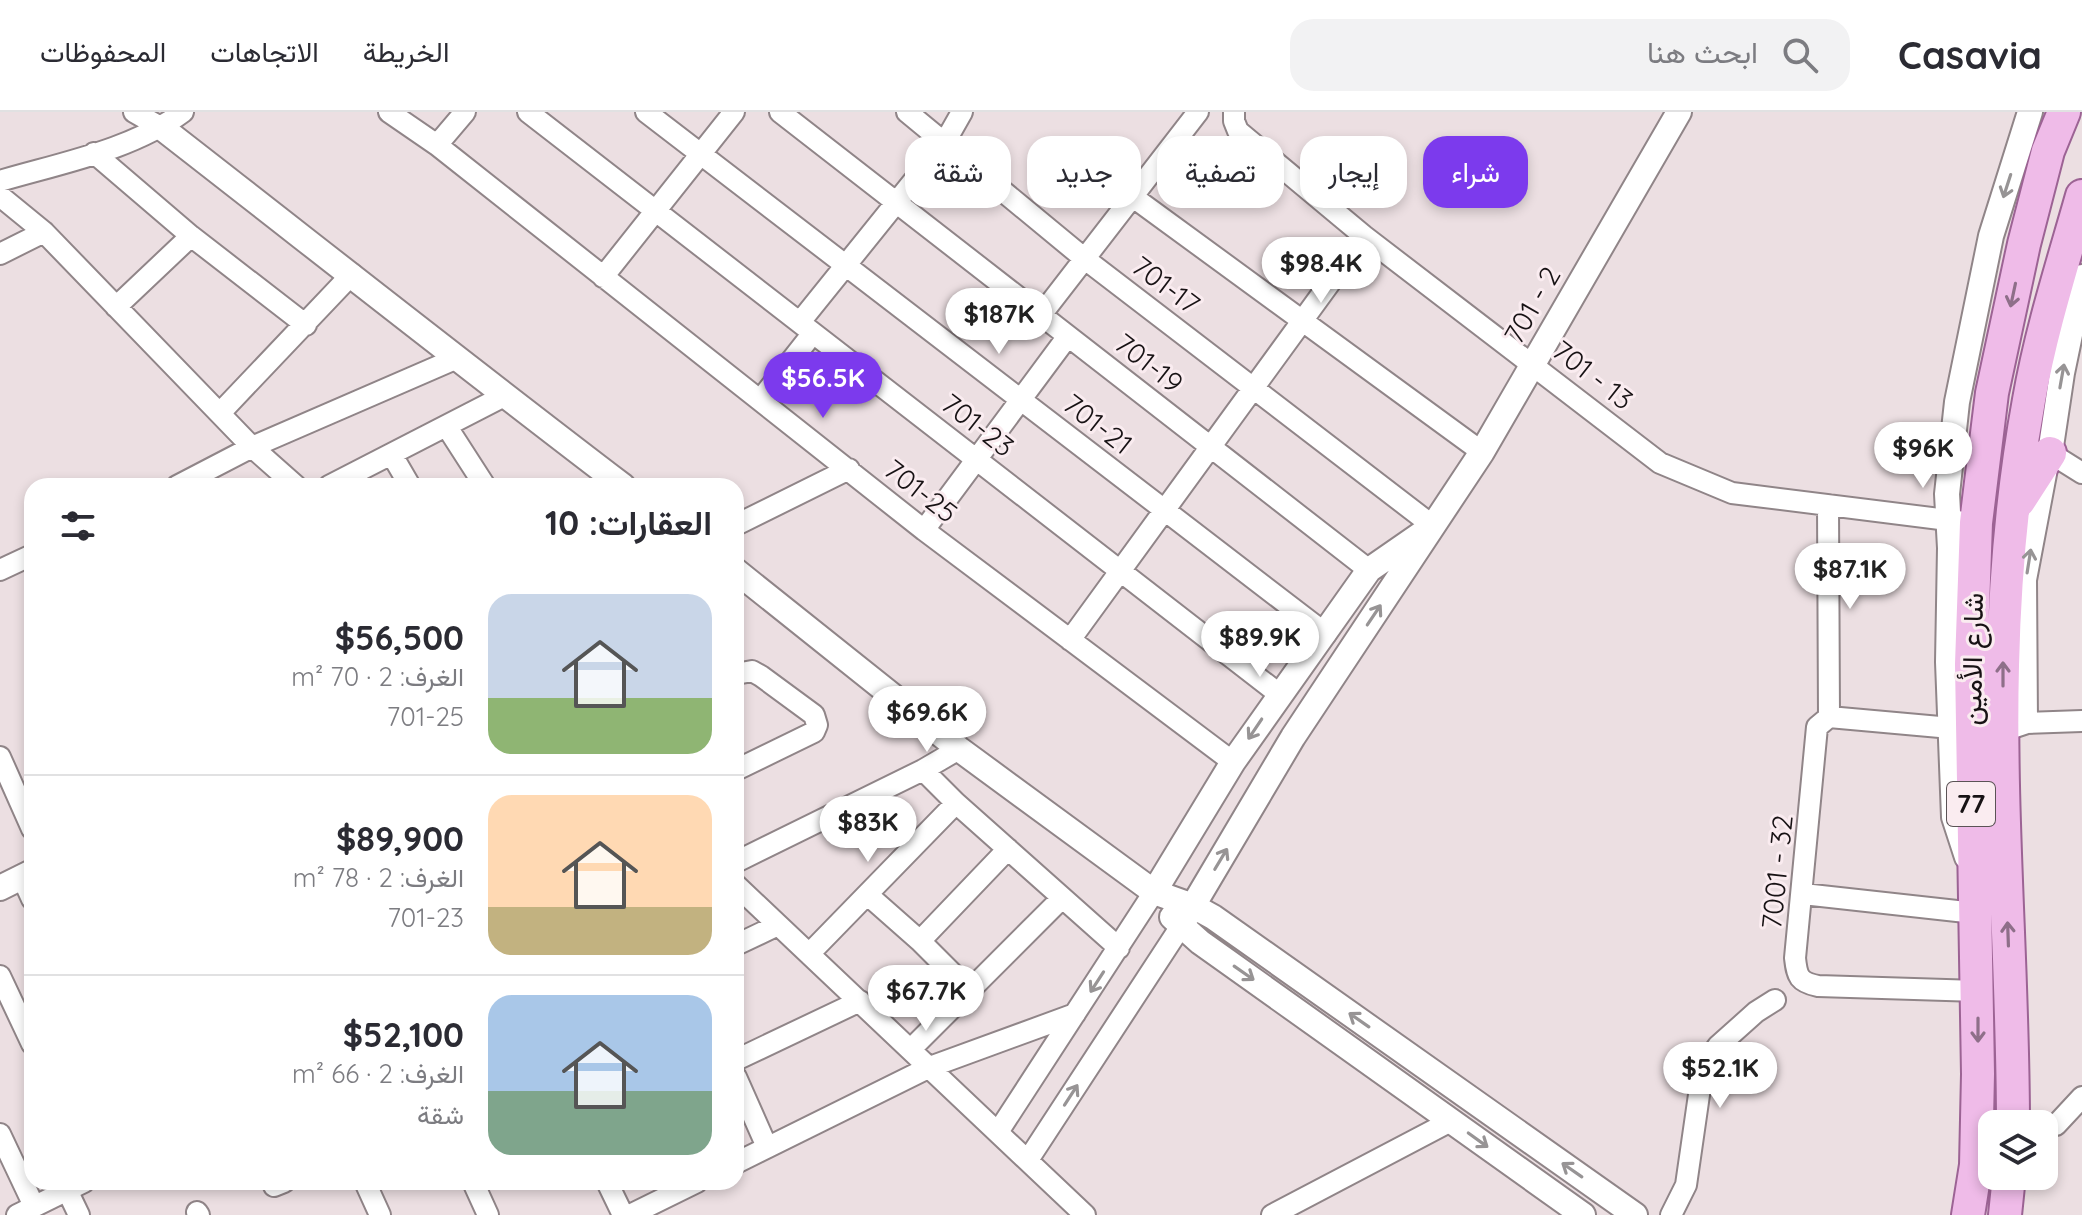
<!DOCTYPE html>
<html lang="ar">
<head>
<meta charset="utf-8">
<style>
	body { margin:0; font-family:Quicksand,Vazirmatn,sans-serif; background:#f2f2f3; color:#2b2b33; direction:rtl; height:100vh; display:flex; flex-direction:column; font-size:30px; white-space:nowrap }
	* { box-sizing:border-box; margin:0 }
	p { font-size:26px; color:#7c7c81 }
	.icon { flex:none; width:44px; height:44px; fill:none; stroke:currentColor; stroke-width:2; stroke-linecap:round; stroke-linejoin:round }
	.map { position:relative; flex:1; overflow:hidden; direction:ltr }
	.panel { position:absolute; left:24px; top:366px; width:720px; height:712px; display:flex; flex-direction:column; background:#fff; border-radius:24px; box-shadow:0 4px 12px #0003; direction:rtl }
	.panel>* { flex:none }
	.top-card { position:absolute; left:768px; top:24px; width:760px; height:72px; direction:rtl; display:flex; gap:16px }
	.tools { position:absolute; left:1978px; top:998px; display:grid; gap:16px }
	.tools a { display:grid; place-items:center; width:80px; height:80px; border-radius:16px; background:#fff; box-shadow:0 4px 12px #0003; font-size:40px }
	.price { position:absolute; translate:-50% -68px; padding:0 18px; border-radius:28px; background:#fff; color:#222; font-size:26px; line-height:52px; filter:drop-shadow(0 2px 4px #0008) }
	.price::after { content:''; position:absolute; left:50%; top:48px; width:24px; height:18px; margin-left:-12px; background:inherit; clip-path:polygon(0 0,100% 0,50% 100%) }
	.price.on { background:#7c3aed; color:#fff }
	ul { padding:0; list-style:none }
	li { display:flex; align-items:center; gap:24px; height:200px; padding:0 32px }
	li+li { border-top:2px solid #e1e1e2 }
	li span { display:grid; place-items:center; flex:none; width:224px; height:160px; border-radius:24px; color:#555 }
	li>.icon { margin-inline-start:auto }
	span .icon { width:96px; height:96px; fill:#fffc; stroke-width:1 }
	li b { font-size:34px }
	h2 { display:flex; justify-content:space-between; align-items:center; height:96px; padding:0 32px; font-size:34px }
	.chip { padding:0 28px; border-radius:24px; background:#fff; box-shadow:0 4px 12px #0003; font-size:28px; line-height:72px }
	.chip.on { background:#7c3aed; color:#fff }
	header { display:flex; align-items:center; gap:48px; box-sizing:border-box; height:112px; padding:0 40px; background:#fff; border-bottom:2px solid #e1e1e2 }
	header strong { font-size:38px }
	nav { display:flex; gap:44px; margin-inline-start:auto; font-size:28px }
	.search { width:560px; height:72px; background:#f2f2f3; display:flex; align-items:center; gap:20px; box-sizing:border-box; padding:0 28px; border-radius:24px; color:#7c7c81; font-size:30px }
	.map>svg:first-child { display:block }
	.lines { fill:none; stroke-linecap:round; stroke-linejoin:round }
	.minor-casing { stroke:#908588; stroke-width:24 }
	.tertiary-casing { stroke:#908588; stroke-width:28 }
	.primary-casing { stroke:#9c6394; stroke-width:36 }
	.minor { stroke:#fff; stroke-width:20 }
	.tertiary { stroke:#fff; stroke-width:24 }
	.primary { stroke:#efbbe8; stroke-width:32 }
	.oneway { stroke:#979495 }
	.oneway2 { stroke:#8e6f89 }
	.labels { text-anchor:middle; stroke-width:6; stroke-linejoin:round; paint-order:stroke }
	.shield { fill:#faecf0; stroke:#5b5356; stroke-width:2 }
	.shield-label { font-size:26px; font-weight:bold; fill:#171214 }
	.street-label { font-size:28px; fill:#171214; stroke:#faecf0 }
</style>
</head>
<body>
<header>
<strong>Casavia</strong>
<div class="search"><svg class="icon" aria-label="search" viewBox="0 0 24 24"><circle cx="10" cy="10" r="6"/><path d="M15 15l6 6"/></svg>ابحث هنا</div>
<nav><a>الخريطة</a><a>الاتجاهات</a><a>المحفوظات</a></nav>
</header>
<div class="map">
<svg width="2082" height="1103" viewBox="0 0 2082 1103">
	<rect width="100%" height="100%" fill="#ecdfe2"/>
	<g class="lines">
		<g class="minor-casing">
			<path id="minor" d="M134,0L162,16
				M389,0L437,33L924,418L1233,650
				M528,0L1279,582
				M646,0L1326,522
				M780,0L1369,458
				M907,0L1085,147L1433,414
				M1234,0V9L1238,19L1364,124L1660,351L1732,381L1964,410
				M437,33L465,0
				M94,41L191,124L306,213
				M0,69C61,51 132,38 183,0
				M0,84L44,120L252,335L296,374
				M1133,85L1482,340
				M0,142L44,120
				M603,165L734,0
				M116,195L191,124
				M1041,203L1198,0
				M800,210L945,30L962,0
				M761,287L813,221
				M220,301L352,162
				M447,315L485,374
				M392,343L410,374
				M177,374L252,335L455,247
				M329,374L504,284
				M1828,393L1829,605
				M736,413L849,357
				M924,418L1068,224
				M0,458L32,443
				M1070,528L1364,124
				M736,562L752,559L761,564L814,603L817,613L814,620L736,658
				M2027,611L2026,468L2050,341L2082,361
				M2015,615L2027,611L2082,609
				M1951,616L1829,605L1817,615L1795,846C1797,865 1799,870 1818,874L1978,879
				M0,645L32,717
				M923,658L956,691L1119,836
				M736,750L923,658L959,637
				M22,765L32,787
				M736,773L1085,1103
				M1803,782L1975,801
				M869,784L920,829L969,878
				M920,829L1008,737
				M736,833L778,813
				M809,842L956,691
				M0,864L32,932
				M911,937L1062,786
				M736,948L860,889
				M736,965L767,1035
				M2056,1013L2082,985
				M998,1020L1154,780
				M0,1022L34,1094
				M1028,1048L1181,814
				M736,1051L930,955L1075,902
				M365,1070L380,1103
				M473,1070L488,1103
				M607,1070L623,1103
				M274,1074L284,1070
				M67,1078L79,1103
				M197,1100L199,1103
				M17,1103L84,1070
				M630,1103L697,1070
				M1272,1103L1451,1009
				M1671,1103L1686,1073L1703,955L1718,934L1756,900L1775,888"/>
		</g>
		<g class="tertiary-casing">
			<path id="tertiary" d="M162,16C315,135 468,256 623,374
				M2050,341L2062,261L2082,165
				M736,459L959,637L1154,780L1193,794L1213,805L1635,1103
				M1967,745L1954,705L1948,550L1950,436L1947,382L1957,290L1991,124L2030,0
				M0,776L32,760
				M1154,780L1233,650L1369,458L1421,422
				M1172,805L1200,830L1583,1103
				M1181,814L1293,625L1482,340L1679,0"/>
		</g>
		<g class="primary-casing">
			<path id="primary" d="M2019,389L2050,341
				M2013,1012C2013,859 1999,706 2003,553C2005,465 2013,375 2029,288C2041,219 2063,151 2082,84
				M1968,1103L1976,1053L1978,962L1971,552L1976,411L1992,281L2024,132L2048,39L2064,0
				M2005,1103L2009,1064"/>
		</g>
		<use href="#minor" class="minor"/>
		<use href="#tertiary" class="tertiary"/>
		<use href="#primary" class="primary"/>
	</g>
	<defs><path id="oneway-shaft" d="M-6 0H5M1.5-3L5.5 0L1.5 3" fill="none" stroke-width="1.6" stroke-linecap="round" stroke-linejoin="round" transform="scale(2)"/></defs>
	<g class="oneway">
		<use href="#oneway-shaft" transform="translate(2007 74) rotate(108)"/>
		<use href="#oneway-shaft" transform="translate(2062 264) rotate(-80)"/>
		<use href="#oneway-shaft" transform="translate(2029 449) rotate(-81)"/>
		<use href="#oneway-shaft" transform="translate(1374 503) rotate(-56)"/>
		<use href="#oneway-shaft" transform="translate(1255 617) rotate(124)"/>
		<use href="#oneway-shaft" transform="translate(1221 747) rotate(-59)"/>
		<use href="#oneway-shaft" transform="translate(1244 861) rotate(35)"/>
		<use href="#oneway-shaft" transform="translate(1097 870) rotate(123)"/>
		<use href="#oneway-shaft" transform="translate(1359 908) rotate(-145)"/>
		<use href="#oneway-shaft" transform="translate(1071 983) rotate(-57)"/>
		<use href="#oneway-shaft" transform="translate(1478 1028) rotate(36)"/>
		<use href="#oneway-shaft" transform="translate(1572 1058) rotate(-145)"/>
	</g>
	<g class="oneway2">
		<use href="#oneway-shaft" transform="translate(2013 183) rotate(102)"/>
		<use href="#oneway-shaft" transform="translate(2003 562) rotate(-90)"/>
		<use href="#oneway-shaft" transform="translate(2008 822) rotate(-92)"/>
		<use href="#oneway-shaft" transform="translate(1978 918) rotate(90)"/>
	</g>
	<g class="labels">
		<rect class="shield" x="1947" y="670" width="48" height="44" rx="6"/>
		<g class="shield-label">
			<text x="1971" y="701">77</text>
		</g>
		<g class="street-label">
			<text transform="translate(1166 173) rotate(37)" y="10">701-17</text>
			<text transform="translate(1532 193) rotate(-60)" y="10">701 - 2</text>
			<text transform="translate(1149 251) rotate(38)" y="10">701-19</text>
			<text transform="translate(1593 263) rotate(38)" y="10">701 - 13</text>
			<text transform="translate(1098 312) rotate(38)" y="10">701-21</text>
			<text transform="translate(978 313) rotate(38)" y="10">701-23</text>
			<text transform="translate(921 379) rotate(38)" y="10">701-25</text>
			<text transform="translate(1972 547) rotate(-89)" y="10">شارع الأمين</text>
			<text transform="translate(1777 760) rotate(-84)" y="10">7001 - 32</text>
		</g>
	</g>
</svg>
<div class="tools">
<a><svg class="icon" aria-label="layers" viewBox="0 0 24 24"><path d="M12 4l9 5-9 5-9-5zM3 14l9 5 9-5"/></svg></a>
</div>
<b class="price" style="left:1321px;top:193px">$98.4K</b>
<b class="price" style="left:999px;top:244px">$187K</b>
<b class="price on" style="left:823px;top:308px">$56.5K</b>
<b class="price" style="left:1923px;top:378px">$96K</b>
<b class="price" style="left:1850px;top:499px">$87.1K</b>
<b class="price" style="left:1260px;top:567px">$89.9K</b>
<b class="price" style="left:927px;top:642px">$69.6K</b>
<b class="price" style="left:868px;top:752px">$83K</b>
<b class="price" style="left:926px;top:921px">$67.7K</b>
<b class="price" style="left:1720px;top:998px">$52.1K</b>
<div class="top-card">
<a class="chip on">شراء</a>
<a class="chip">إيجار</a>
<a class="chip">تصفية</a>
<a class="chip">جديد</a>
<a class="chip">شقة</a>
</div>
<section class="panel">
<h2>العقارات: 10<svg class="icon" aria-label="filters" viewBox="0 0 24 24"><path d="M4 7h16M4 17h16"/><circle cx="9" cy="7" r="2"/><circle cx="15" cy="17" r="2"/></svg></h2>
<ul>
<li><span style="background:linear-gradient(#c9d6e8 65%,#8fb573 0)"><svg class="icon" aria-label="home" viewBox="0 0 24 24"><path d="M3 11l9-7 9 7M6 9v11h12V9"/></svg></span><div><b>$56,500</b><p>الغرف: 2 · 70 m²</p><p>701-25</p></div></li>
<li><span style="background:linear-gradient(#ffd9b3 70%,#c2b280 0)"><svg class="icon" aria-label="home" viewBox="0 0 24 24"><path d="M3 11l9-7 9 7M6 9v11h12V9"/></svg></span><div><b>$89,900</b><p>الغرف: 2 · 78 m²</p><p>701-23</p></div></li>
<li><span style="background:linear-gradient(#a9c7e8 60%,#7fa58c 0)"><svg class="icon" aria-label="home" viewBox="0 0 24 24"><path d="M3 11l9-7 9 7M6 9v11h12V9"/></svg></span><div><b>$52,100</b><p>الغرف: 2 · 66 m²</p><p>شقة</p></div></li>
</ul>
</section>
</div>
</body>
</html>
